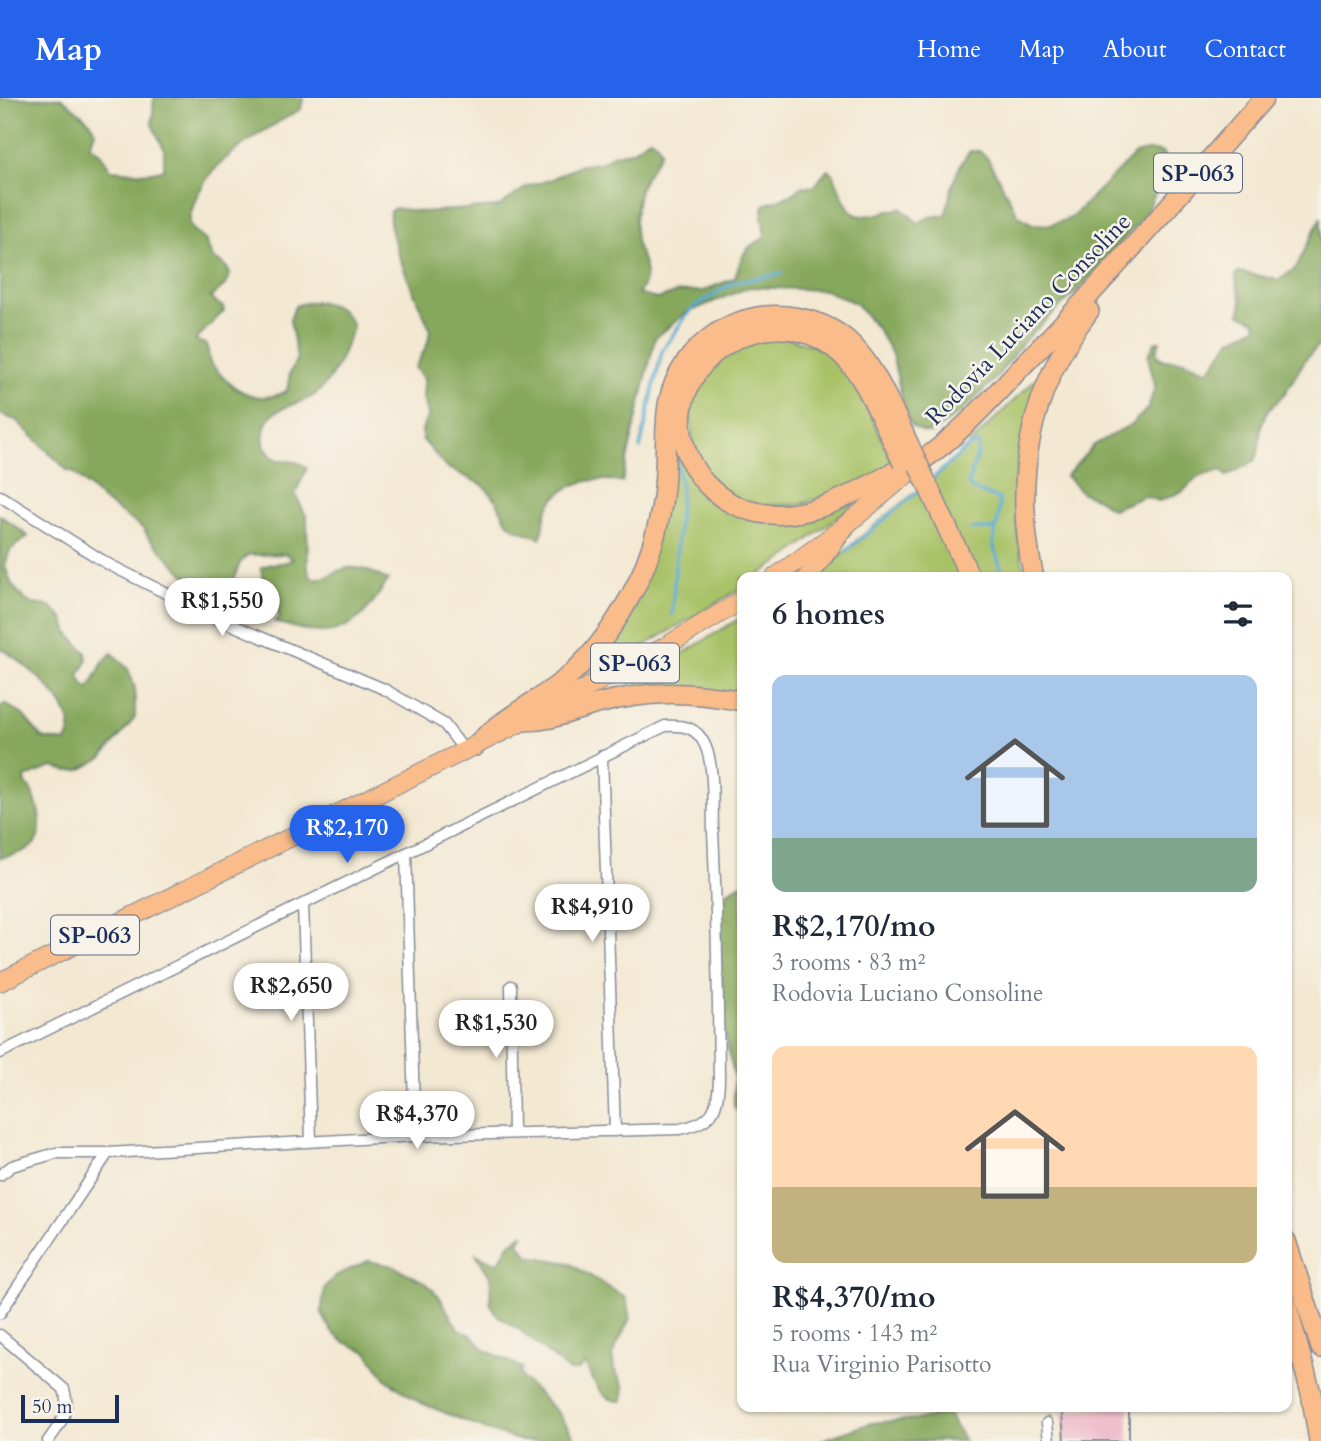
<!DOCTYPE html>
<html lang="en">
<head>
<meta charset="utf-8">
<style>
	body { margin:0; font-family:Cardo,serif; background:#f2f2f3; color:#1f2937; height:100vh; display:flex; flex-direction:column; font-size:26px; white-space:nowrap }
	* { box-sizing:border-box; margin:0 }
	p { font-size:23px; color:#747a83 }
	.icon { flex:none; width:38px; height:38px; fill:none; stroke:currentColor; stroke-width:2; stroke-linecap:round; stroke-linejoin:round }
	.map { position:relative; flex:1; overflow:hidden }
	.details { position:absolute; left:737px; top:474px; width:555px; height:840px; display:flex; flex-direction:column; background:#fff; border-radius:14px; box-shadow:0 2px 5px #0004 }
	.details>* { flex:none }
	.scale { position:absolute; left:21px; bottom:18px; width:98px; box-sizing:border-box; padding-left:7px; border:4px solid #1b2f5e; border-top:0; font-size:19px; line-height:24px; white-space:nowrap; color:#1b2f5e; -webkit-text-stroke:5px #f7f3e8; paint-order:stroke }
	.price { position:absolute; translate:-50% -60px; padding:0 16px; border-radius:24px; background:#fff; color:#222; font-size:23px; line-height:46px; filter:drop-shadow(0 2px 4px #0008) }
	.price::after { content:''; position:absolute; left:50%; top:42px; width:21px; height:16px; margin-left:-10px; background:inherit; clip-path:polygon(0 0,100% 0,50% 100%) }
	.price.selected { background:#2563eb; color:#fff }
	ul { padding:0; list-style:none }
	li { display:grid; align-content:center; gap:14px; height:371px; padding:0 35px }
	li span { display:grid; place-items:center; height:217px; border-radius:14px; color:#555 }
	li>.icon { margin-inline-start:auto }
	span .icon { width:126px; height:126px; fill:#fffc; stroke-width:1 }
	li b { font-size:30px }
	h2 { display:flex; justify-content:space-between; align-items:center; height:84px; padding:0 35px; font-size:30px }
	header { display:flex; align-items:center; gap:42px; box-sizing:border-box; height:98px; padding:0 35px; background:#2563eb; color:#fff }
	header strong { font-size:33px }
	nav { display:flex; gap:38px; margin-inline-start:auto; font-size:24px }
	.map>svg:first-child { display:block }
	.green { fill:#a9c267; stroke:#627862; stroke-width:2 }
	.forest { fill:#86a85c; stroke:#506c5d; stroke-width:2 }
	.lines { fill:none; stroke-linecap:round; stroke-linejoin:round }
	.stream { stroke:#58abd3; stroke-width:3.5 }
	.building { fill:#eaa6bf }
	.street-casing { stroke:#878c98; stroke-width:13 }
	.primary-casing { stroke:#878c98; stroke-width:20 }
	.highway-casing { stroke:#878c98; stroke-width:22 }
	.street { stroke:#fff; stroke-width:10 }
	.primary { stroke:#f9bc8a; stroke-width:18 }
	.highway { stroke:#f9bc8a; stroke-width:19 }
	.highway-bridge-casing { stroke:#878c98; stroke-width:22; stroke-linecap:butt }
	.highway-bridge { stroke:#f9bc8a; stroke-width:19 }
	.labels { text-anchor:middle; stroke-width:5; stroke-linejoin:round; paint-order:stroke }
	.shield { fill:#f7f3e8; stroke:#5d6a87; stroke-width:2 }
	.shield-label { font-size:23px; font-weight:bold; fill:#1b2f5e }
	.street-label { font-size:24px; fill:#1b2f5e; stroke:#f7f3e8 }
</style>
</head>
<body>
<header>
<strong>Map</strong>
<nav><a>Home</a><a>Map</a><a>About</a><a>Contact</a></nav>
</header>
<div class="map">
<svg width="1321" height="1343" viewBox="0 0 1321 1343">
	<rect width="100%" height="100%" fill="#f7f3e8"/>
	<filter id="ink" filterUnits="userSpaceOnUse"><feTurbulence type="fractalNoise" baseFrequency=".0143" numOctaves="2"/><feDisplacementMap in="SourceGraphic" scale="14" xChannelSelector="R" yChannelSelector="G"/><feConvolveMatrix kernelMatrix="1 2 1 2 8 2 1 2 1" color-interpolation-filters="sRGB"/></filter>
	<filter id="wash" filterUnits="userSpaceOnUse"><feTurbulence type="fractalNoise" baseFrequency=".00686" numOctaves="4" result="noise"/><feDisplacementMap in="SourceGraphic" scale="28" xChannelSelector="R" yChannelSelector="G"/><feGaussianBlur stdDeviation="1.57" result="paint"/><feColorMatrix in="noise" values="0 0 0 0 0 0 0 0 0 0 0 0 0 0 0 0 0 1.4 0 .05"/><feComposite in="paint" operator="in"/></filter>
	<g filter="url(#wash)">
		<rect width="100%" height="100%" fill="#f3e8d2"/>
		<path class="green" d="M779,237L824,251L851,277L894,366L853,390L782,411L733,402L695,363L689,308L718,258L751,240Z
			M1043,274C1035,302 1024,331 1019,359C1011,398 1017,441 1026,479L817,480L857,442L944,371Z
			M674,348L684,369L720,408L853,405V407L790,456L756,479L742,480V489L735,494L617,564L583,581V576L614,540Z
			M742,519V597L618,592L663,568Z"/>
		<path class="forest" d="M0,0H62L91,25L95,33L90,48L100,55L111,72C129,73 147,78 164,71V51L152,26L154,0H303L301,11C255,38 196,67 189,126L195,134L205,142L213,160L226,168L230,176L227,185L210,200L223,209L224,213L195,242L207,247C208,252 208,259 210,264C212,268 218,273 221,277C239,297 262,306 287,293L290,275L297,260L290,222L295,208C318,199 344,205 353,229C343,253 337,277 317,295C300,310 266,305 264,335C263,342 264,350 269,355C278,368 296,359 307,370L295,396L307,420L308,472L312,480C333,481 328,475 344,471C359,466 375,476 388,482C373,506 356,533 323,534C308,535 290,528 275,524L280,517L265,497L261,470C271,463 283,468 293,461L285,456L247,457L240,465L226,502L187,479L148,439L144,431L104,403L72,373H68L16,322L0,316Z
			M650,40L657,45L661,53C656,65 647,74 642,86C637,99 634,120 635,135C635,158 657,170 638,196L657,201L679,194L703,193L735,180C742,158 743,149 765,140L762,118L764,107L791,97L802,88L814,89L827,72L832,74C854,124 848,124 901,110L918,125L930,119L946,117C950,95 955,70 970,53H979L988,61L1018,117L1032,126L1050,127L1071,120L1135,56C1146,52 1153,52 1163,55L1167,63L1165,75L1145,117L1082,188L1025,242L994,282L960,315L931,335L924,334L911,328L903,305L892,256L877,230L855,205L825,192L749,189L686,215L655,240L622,384C594,378 560,384 547,412C543,421 545,431 540,440L514,430L507,424L496,402L483,387L446,369L422,341V332L428,316L423,300L424,281L415,270L428,245L430,231C419,205 386,139 390,113L395,110L422,114L498,109L528,88L550,82L577,68L603,64L614,56L632,53Z
			M1321,119V245L1307,259L1285,295L1266,315L1261,329L1258,356L1254,363L1227,378L1221,372L1198,379L1182,394L1159,403L1145,398L1112,411L1098,401L1082,395L1066,378L1094,347L1133,325L1148,310L1155,289L1148,258L1156,243H1160L1156,256C1165,267 1174,260 1184,263C1193,266 1198,270 1208,272L1214,266L1230,242L1257,229L1256,223L1240,216C1245,196 1235,194 1236,176L1240,174L1279,182L1296,170Z
			M0,417L28,438L10,452L5,468L12,487L24,501L32,506L50,508L62,519L69,536L86,555L87,563L79,577L83,586L89,591L103,564L112,555L128,571L135,590V620L102,660L80,672L67,673L52,669L26,679L25,684C37,698 48,734 32,748C25,755 10,757 0,760V609L5,606L23,617L42,640L65,644C89,616 22,562 0,550Z
			M742,786V1020L734,1008V977L724,933L719,842L721,808L727,794Z
			M524,1135L519,1145L529,1158L569,1165L626,1200L630,1220L612,1257L614,1271L624,1289L622,1303C600,1304 594,1282 585,1266L577,1273H569L521,1233L497,1217L490,1205L491,1180L476,1156L498,1166L509,1146Z
			M368,1163L393,1168L426,1185L439,1198L458,1231L470,1236L485,1252L523,1270L520,1274L523,1281L559,1316L577,1343H522L487,1332L419,1304L387,1282L367,1254L344,1244L332,1234L321,1214L325,1189L335,1178Z
			M943,1314H947L964,1343H819L871,1325L930,1320Z"/>
		<g class="lines">
			<path class="stream" d="M640,350L662,253L686,218L695,208L735,184L781,176
				M932,381L968,349L978,345V355L968,386L972,391L999,401V416L993,446L1004,480
				M971,431H995
				M846,453L921,391
				M672,516L681,389L674,351
				M620,592L664,569"/>
		</g>
		<g id="blocks">
			<path class="building" d="M1122,1309H1129V1343H1064L1062,1314Z"/>
		</g>
	</g>
	<g filter="url(#ink)">
		<use href="#blocks" fill-opacity="0" stroke="#878c98" stroke-width="2"/>
		<g class="lines">
			<g class="street-casing">
				<path id="street" d="M0,398L108,466L213,519L384,591L444,626L465,653
					M602,658L615,1033
					M406,755L415,1038
					M303,807L311,1042
					M511,888L513,1035
					M0,955L665,628C684,627 697,629 705,647C715,669 712,709 713,733C717,815 718,898 719,980C718,1013 713,1024 680,1031L415,1038L108,1055H56L12,1068L0,1077
					M0,1215L108,1055
					M0,1237L64,1291C71,1313 61,1325 48,1343
					M1047,1325L1049,1343"/>
			</g>
			<g class="primary-casing">
				<path id="primary" d="M774,480L845,428L918,367
					M0,884L524,623L668,547L742,502"/>
			</g>
			<g class="highway-casing">
				<path id="highway" d="M881,319C869,294 857,268 835,251C763,194 655,269 687,355C698,385 724,407 755,414C806,425 851,397 894,374C904,369 916,367 924,361C962,335 996,295 1028,262C1110,178 1186,88 1264,0
					M807,480L845,428
					M1034,480C1012,382 1028,294 1089,213
					M524,623C554,623 570,613 597,606C649,592 689,593 742,603
					M475,648C502,620 534,606 564,582C591,560 613,530 630,499C647,468 658,435 663,399C667,371 664,342 667,314C673,256 728,212 786,218C847,224 867,259 892,310
					M1286,1143L1321,1250
					M1286,1205L1311,1295L1319,1343"/>
			</g>
			<use href="#street" class="street"/>
			<use href="#primary" class="primary"/>
			<use href="#highway" class="highway"/>
			<g class="highway-bridge-casing">
				<path id="highway-bridge" d="M892,310L970,479
					M881,319L903,365"/>
			</g>
			<use href="#highway-bridge" class="highway-bridge"/>
		</g>
	</g>
	<g class="labels">
		<g class="shield">
			<rect x="1154" y="55.5" width="88" height="39" rx="5"/>
			<rect x="591" y="545.5" width="88" height="39" rx="5"/>
			<rect x="51" y="817.5" width="88" height="39" rx="5"/>
		</g>
		<g class="shield-label">
			<text x="1198" y="83">SP-063</text>
			<text x="635" y="573">SP-063</text>
			<text x="95" y="845">SP-063</text>
		</g>
		<g class="street-label">
			<text transform="translate(1028 221) rotate(-46)" y="8">Rodovia Luciano Consoline</text>
		</g>
	</g>
</svg>
<div class="scale">50 m</div>
<b class="price" style="left:222px;top:540px">R$1,550</b>
<b class="price selected" style="left:347px;top:767px">R$2,170</b>
<b class="price" style="left:592px;top:846px">R$4,910</b>
<b class="price" style="left:291px;top:925px">R$2,650</b>
<b class="price" style="left:496px;top:962px">R$1,530</b>
<b class="price" style="left:417px;top:1053px">R$4,370</b>
<section class="details">
<h2>6 homes<svg class="icon" aria-label="filters" viewBox="0 0 24 24"><path d="M4 7h16M4 17h16"/><circle cx="9" cy="7" r="2"/><circle cx="15" cy="17" r="2"/></svg></h2>
<ul>
<li><span style="background:linear-gradient(#a9c7e8 75%,#7fa58c 0)"><svg class="icon" aria-label="home" viewBox="0 0 24 24"><path d="M3 11l9-7 9 7M6 9v11h12V9"/></svg></span><div><b>R$2,170/mo</b><p>3 rooms · 83 m²</p><p>Rodovia Luciano Consoline</p></div></li>
<li><span style="background:linear-gradient(#ffd9b3 65%,#c2b280 0)"><svg class="icon" aria-label="home" viewBox="0 0 24 24"><path d="M3 11l9-7 9 7M6 9v11h12V9"/></svg></span><div><b>R$4,370/mo</b><p>5 rooms · 143 m²</p><p>Rua Virginio Parisotto</p></div></li>
</ul>
</section>
</div>
</body>
</html>
